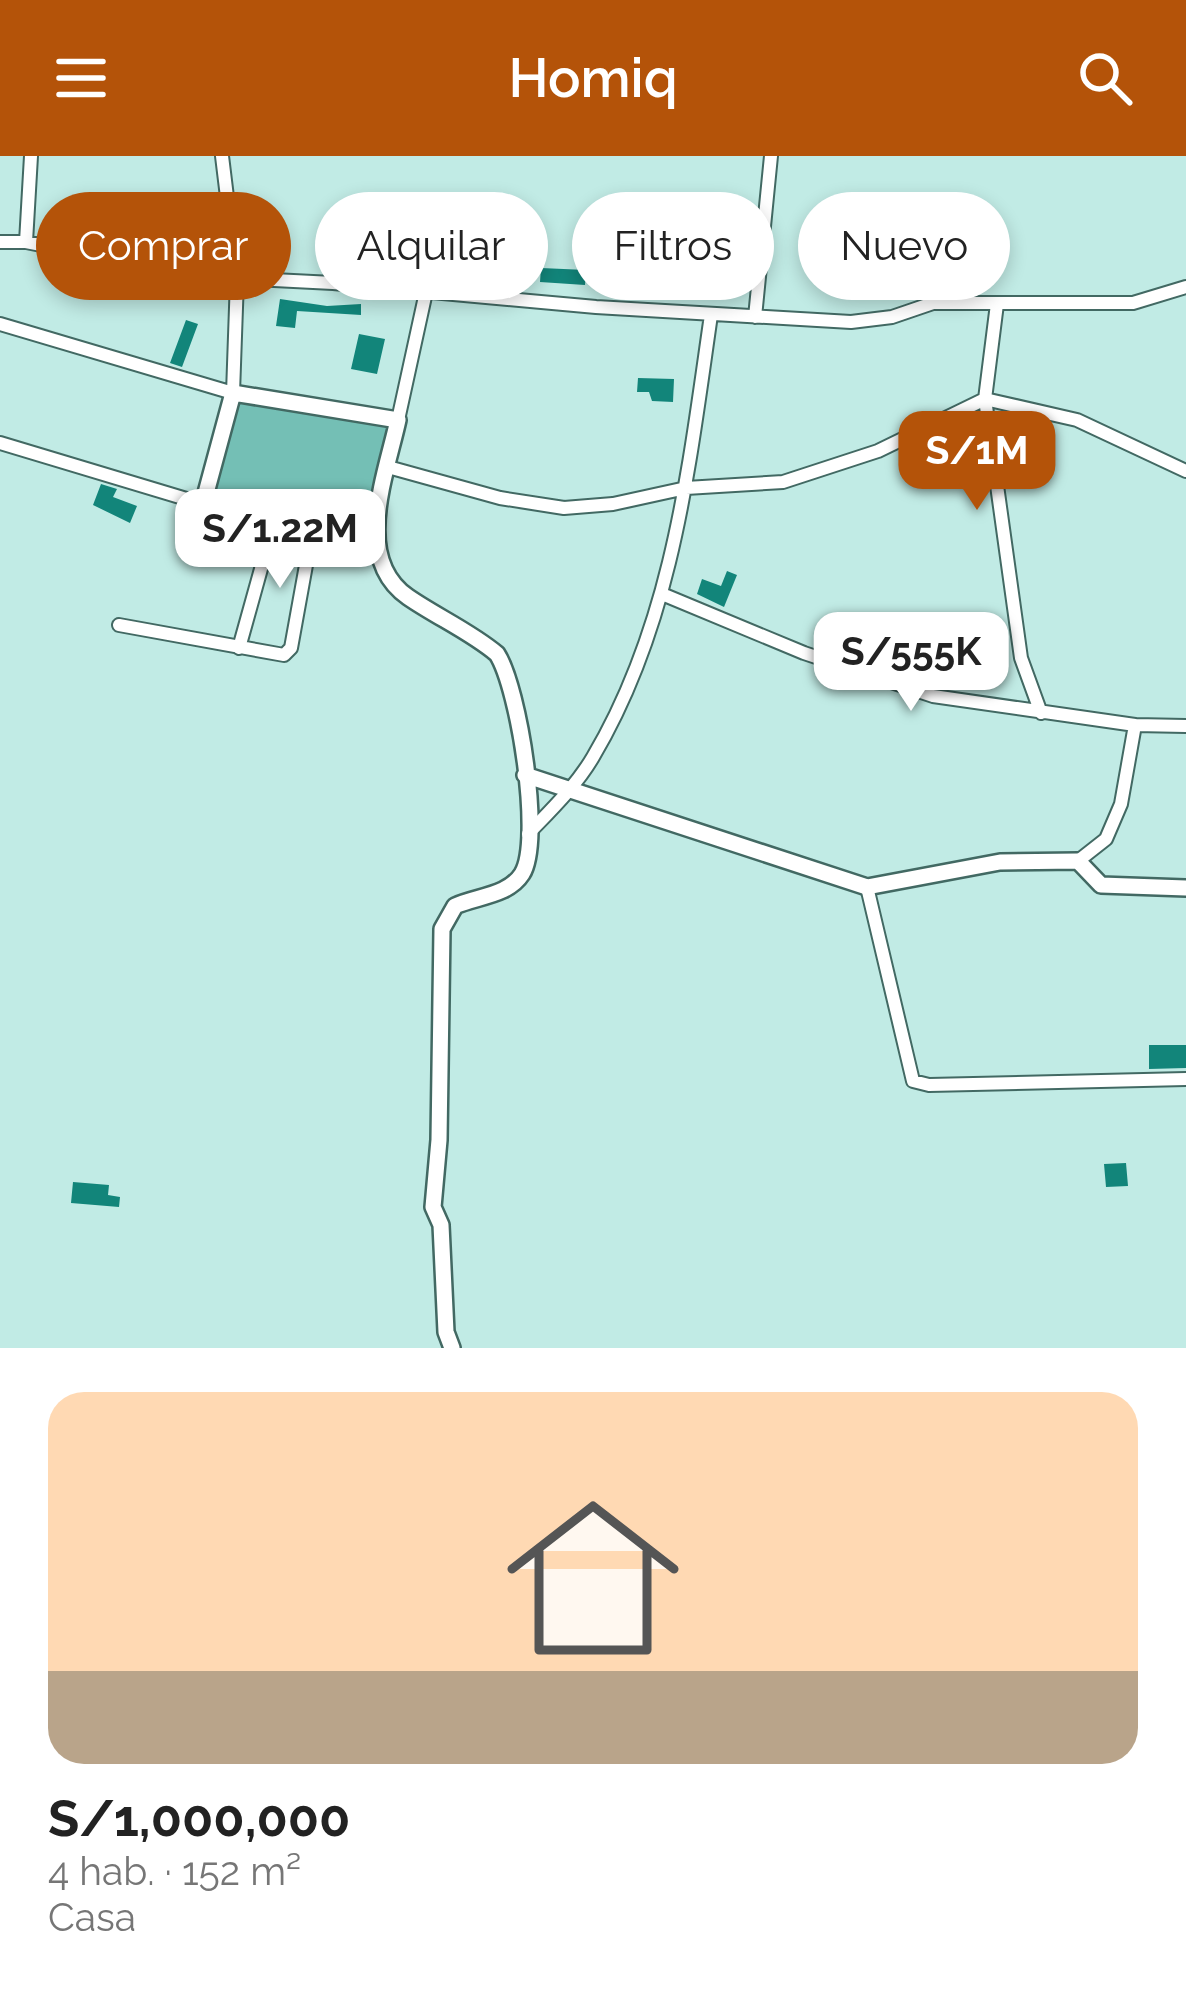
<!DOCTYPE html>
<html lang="es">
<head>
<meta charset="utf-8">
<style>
	body { margin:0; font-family:Raleway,sans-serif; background:#f2f2f2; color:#222; height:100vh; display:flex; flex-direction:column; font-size:45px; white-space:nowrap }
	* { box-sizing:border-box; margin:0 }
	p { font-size:39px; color:#767676 }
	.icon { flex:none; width:66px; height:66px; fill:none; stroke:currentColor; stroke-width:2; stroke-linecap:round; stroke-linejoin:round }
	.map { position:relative; height:1192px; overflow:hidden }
	.panel { display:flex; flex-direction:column; background:#fff; flex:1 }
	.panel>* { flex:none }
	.top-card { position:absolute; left:36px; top:36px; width:1116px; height:108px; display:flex; gap:24px }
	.price { position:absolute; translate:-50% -102px; padding:0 27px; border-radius:24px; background:#fff; color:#222; font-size:39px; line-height:78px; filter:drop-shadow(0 3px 6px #0008) }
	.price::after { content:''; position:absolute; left:50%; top:72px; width:36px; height:27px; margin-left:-18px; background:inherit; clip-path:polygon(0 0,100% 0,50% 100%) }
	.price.on { background:#b45309; color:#fff }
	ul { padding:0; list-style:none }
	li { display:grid; align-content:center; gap:24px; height:636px; padding:0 48px }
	li span { display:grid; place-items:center; height:372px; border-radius:36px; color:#555 }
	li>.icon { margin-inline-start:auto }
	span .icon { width:216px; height:216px; fill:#fffc; stroke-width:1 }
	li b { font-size:51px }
	.tag { padding:0 42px; border-radius:54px; background:#fff; box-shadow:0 6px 18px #0003; font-size:42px; line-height:108px }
	.tag.on { background:#b45309; color:#fff }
	header { display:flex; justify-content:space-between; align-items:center; height:156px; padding:0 48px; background:#b45309; color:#fff; font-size:54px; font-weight:600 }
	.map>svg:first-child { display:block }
	.green { fill:#74bfb5 }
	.building { fill:#12857a }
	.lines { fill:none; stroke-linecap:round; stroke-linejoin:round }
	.minor-casing { stroke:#426963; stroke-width:16 }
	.tertiary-casing { stroke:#426963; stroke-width:20 }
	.minor { stroke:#fff; stroke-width:12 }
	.tertiary { stroke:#fff; stroke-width:15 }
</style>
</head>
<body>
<header><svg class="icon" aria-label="menu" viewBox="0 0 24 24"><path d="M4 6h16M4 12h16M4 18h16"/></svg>Homiq<svg class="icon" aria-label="search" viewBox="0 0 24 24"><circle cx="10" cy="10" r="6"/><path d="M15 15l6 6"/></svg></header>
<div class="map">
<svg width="1186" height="1192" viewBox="0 0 1186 1192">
	<rect width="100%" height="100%" fill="#c1ebe5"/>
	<path class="green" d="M238,245L388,270L367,375L213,343Z"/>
	<path class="building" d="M408,106H417L418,124L377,120V116L372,115L373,108L407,112Z
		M541,112L586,114L585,129L540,126Z
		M280,143L327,150L361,148V159L297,155L295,172L276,170Z
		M186,164L198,168L182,211L170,207Z
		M359,178L385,183L377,218L351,213Z
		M638,222L674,223L673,246L652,245L649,236H637Z
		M101,328L117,333L113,341L137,350L130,367L93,349Z
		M727,415L737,419L724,451L697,438L702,423L721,430Z
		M874,471L884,474L875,506L845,498L851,477L870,483Z
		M1149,889H1186V912L1149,913Z
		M1126,1007L1128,1030L1106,1031L1104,1008Z
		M73,1026L109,1029L108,1039L120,1041L119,1051L71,1047Z"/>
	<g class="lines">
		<g class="minor-casing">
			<path id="minor" d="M0,86H26L197,120L333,127L596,151L851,166L892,161L933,147H1133L1186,131
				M26,86L31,0
				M997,148L985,243L1021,502L1041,557
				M755,161L771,0
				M0,168L233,237L237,123L222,0
				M398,264L426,136
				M0,287L203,348
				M388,311L500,342L564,352L613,348L686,332L783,326L878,295L985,243L1077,264L1186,315
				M662,438L804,497L933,540L1135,569L1186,570
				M119,469L284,499L291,492L312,376
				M239,492L274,366
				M528,678C551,654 576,630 593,601C673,466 689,310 711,159
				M1078,705L1106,683L1121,648L1135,569
				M867,731L913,925L929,929L1186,923"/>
		</g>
		<g class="tertiary-casing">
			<path id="tertiary" d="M374,391L203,348L233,237L398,264C386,319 352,402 408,441C437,461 471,476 497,498C519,532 543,685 522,718C508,740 477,740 455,750L442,773L439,984L433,1051L441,1069L446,1176L452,1192
				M525,619L867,731L1000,706L1078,705L1101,729L1186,732"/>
		</g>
		<use href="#minor" class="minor"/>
		<use href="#tertiary" class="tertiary"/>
	</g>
</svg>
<b class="price on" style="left:977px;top:357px">S/1M</b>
<b class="price" style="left:280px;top:435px">S/1.22M</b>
<b class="price" style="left:911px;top:558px">S/555K</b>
<div class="top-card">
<a class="tag on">Comprar</a>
<a class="tag">Alquilar</a>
<a class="tag">Filtros</a>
<a class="tag">Nuevo</a>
</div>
</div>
<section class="panel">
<ul>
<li><span style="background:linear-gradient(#ffd9b3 75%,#b9a48a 0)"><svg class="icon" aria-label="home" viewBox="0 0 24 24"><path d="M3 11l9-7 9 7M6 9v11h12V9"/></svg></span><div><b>S/1,000,000</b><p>4 hab. · 152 m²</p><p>Casa</p></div></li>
</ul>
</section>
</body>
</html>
